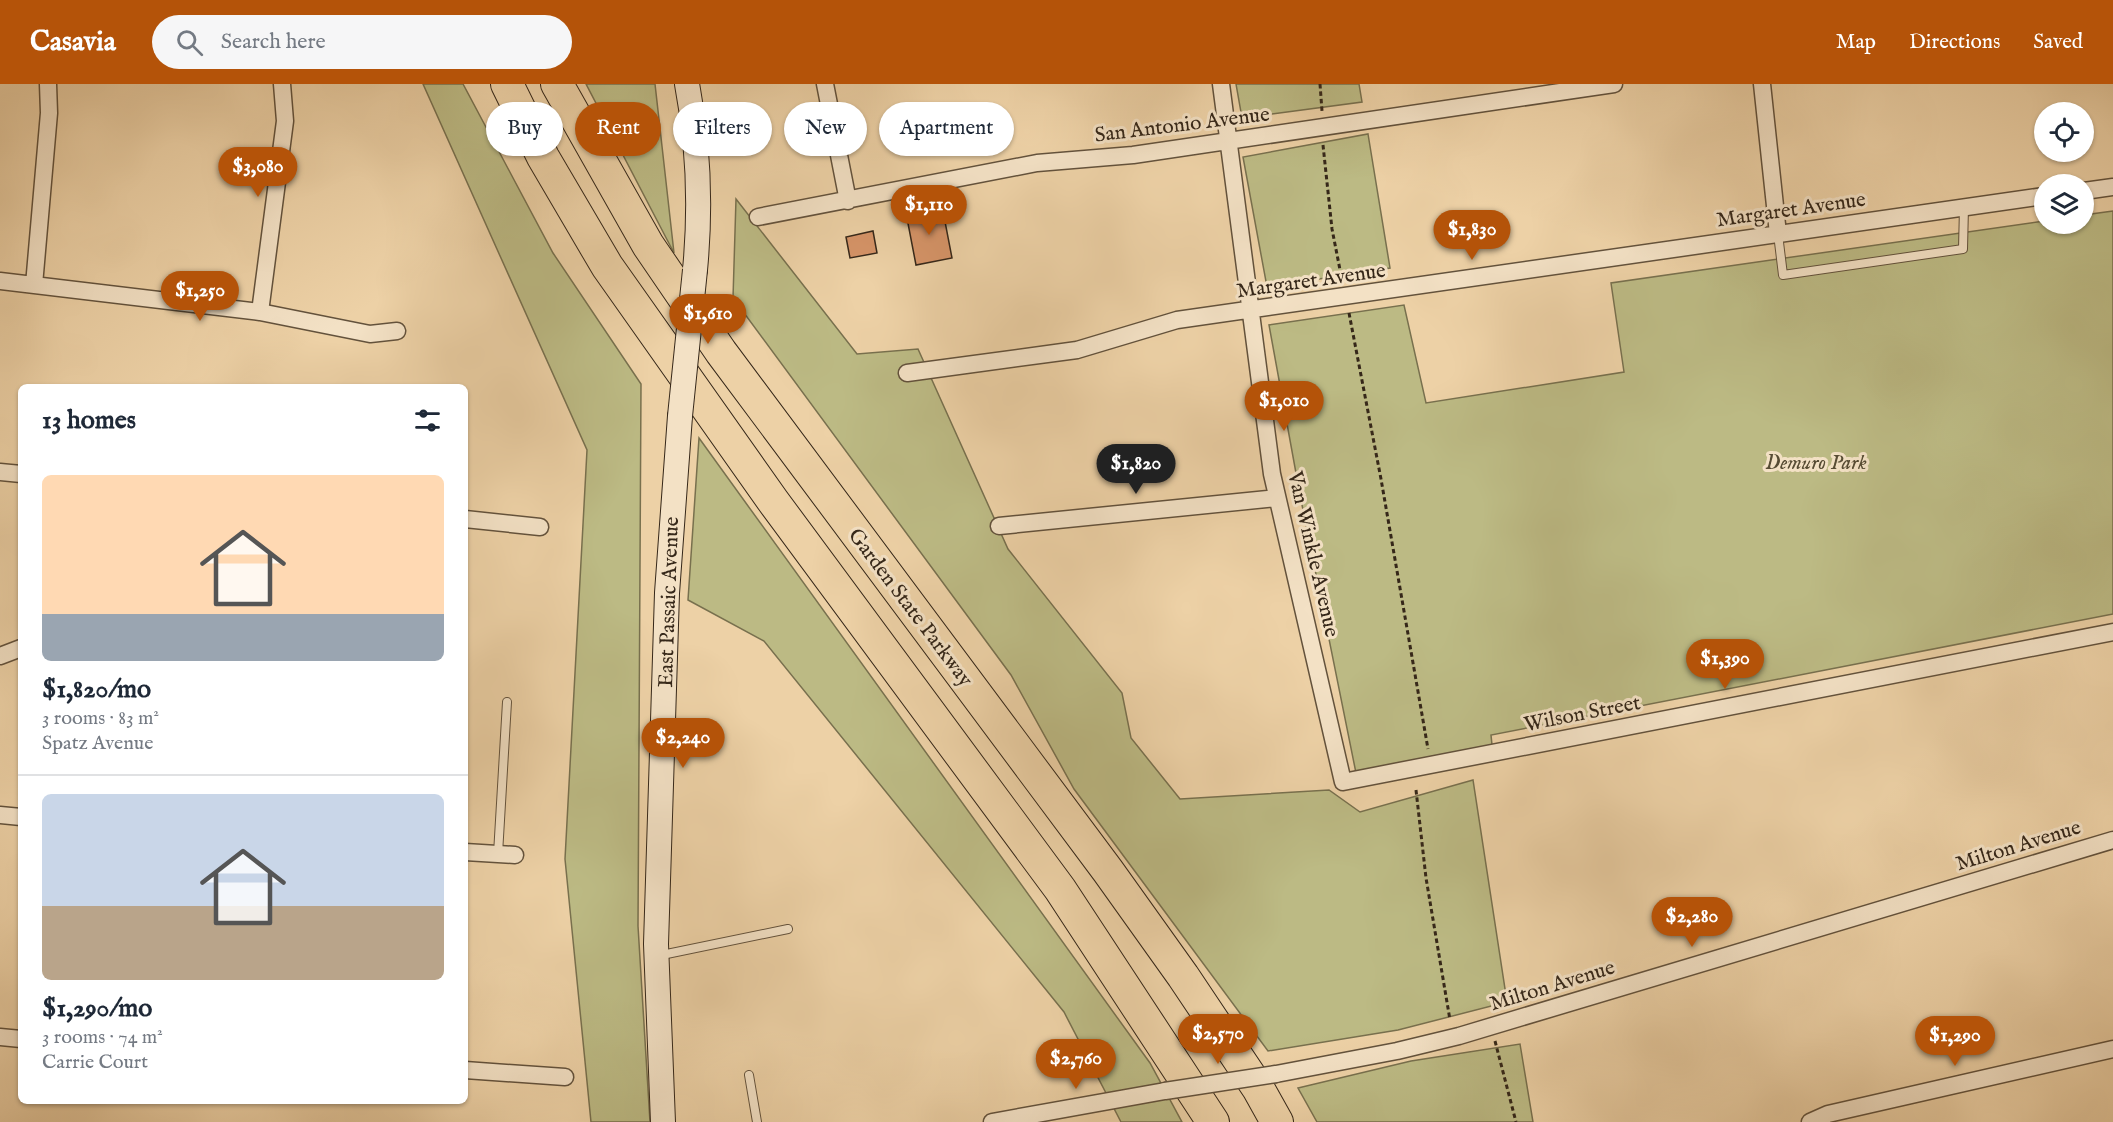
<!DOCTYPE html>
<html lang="en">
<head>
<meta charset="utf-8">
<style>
	body { margin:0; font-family:"IM FELL English",serif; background:#f6f6f7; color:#1f2937; height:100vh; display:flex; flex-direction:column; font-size:22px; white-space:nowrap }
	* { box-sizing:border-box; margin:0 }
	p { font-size:20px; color:#747a83 }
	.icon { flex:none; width:33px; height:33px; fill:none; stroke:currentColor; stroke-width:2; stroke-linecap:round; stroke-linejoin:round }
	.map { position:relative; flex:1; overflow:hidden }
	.drawer { position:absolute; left:18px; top:300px; width:450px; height:720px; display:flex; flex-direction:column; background:#fff; border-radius:9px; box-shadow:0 2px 4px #0004 }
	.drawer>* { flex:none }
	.top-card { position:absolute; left:486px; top:18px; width:570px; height:54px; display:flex; gap:12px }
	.tools { position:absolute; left:2034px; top:18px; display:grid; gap:12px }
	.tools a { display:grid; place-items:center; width:60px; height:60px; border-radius:50%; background:#fff; box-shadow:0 2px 4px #0004; font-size:30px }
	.price { position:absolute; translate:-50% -51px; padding:0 14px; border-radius:21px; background:#b45309; color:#fff; font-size:20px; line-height:39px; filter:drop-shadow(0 2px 3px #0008) }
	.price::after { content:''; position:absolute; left:50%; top:36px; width:18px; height:14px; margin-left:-9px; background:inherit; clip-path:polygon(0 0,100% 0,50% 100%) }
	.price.on { background:#222; color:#fff }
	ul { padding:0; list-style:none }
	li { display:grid; align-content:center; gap:12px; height:318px; padding:0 24px }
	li+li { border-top:2px solid #e0e1e3 }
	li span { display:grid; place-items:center; height:186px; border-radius:9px; color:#555 }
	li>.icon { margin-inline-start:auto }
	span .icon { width:108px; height:108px; fill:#fffc; stroke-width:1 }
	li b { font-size:26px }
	h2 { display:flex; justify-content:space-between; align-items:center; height:72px; padding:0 24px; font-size:26px }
	.tag { padding:0 21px; border-radius:27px; background:#fff; box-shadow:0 2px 4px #0004; font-size:21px; line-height:54px }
	.tag.on { background:#b45309; color:#fff }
	header { display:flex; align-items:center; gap:36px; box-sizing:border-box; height:84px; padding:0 30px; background:#b45309; color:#fff }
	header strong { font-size:28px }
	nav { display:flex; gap:33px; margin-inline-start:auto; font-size:21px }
	.search { width:420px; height:54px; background:#f6f6f7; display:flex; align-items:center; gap:15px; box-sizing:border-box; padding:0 21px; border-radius:33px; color:#747a83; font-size:22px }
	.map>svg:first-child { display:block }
	.green { fill:#bcba84; stroke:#78704e; stroke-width:1.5 }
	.building { fill:#d69468; stroke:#352719; stroke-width:1.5 }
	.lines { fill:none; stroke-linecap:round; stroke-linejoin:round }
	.service-casing { stroke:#63523c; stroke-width:10 }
	.minor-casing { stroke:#63523c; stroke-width:19 }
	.secondary-casing { stroke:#352719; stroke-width:26 }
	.motorway-casing { stroke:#352719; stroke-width:34 }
	.path { stroke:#352719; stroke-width:3; stroke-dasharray:4.5 3; stroke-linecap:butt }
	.service { stroke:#f3e1c5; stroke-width:8 }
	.minor { stroke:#f3e1c5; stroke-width:16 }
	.secondary { stroke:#f3e1c5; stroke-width:24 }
	.motorway { stroke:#edd1a6; stroke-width:32 }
	.minor-bridge-casing { stroke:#63523c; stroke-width:19; stroke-linecap:butt }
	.secondary-bridge-casing { stroke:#352719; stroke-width:26; stroke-linecap:butt }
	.minor-bridge { stroke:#f3e1c5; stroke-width:16 }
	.secondary-bridge { stroke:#f3e1c5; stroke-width:24 }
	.labels { text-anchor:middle; stroke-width:6; stroke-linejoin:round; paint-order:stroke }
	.street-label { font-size:21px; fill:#352719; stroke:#f3e1c5 }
	.park-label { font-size:21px; font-style:italic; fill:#574c34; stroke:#f3e1c5 }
</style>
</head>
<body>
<header>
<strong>Casavia</strong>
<div class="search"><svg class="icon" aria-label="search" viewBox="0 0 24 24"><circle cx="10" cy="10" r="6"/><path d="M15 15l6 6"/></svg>Search here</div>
<nav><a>Map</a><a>Directions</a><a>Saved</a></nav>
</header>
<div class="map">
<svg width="2113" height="1038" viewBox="0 0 2113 1038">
	<rect width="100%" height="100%" fill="#edd1a6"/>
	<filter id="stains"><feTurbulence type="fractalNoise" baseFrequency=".00333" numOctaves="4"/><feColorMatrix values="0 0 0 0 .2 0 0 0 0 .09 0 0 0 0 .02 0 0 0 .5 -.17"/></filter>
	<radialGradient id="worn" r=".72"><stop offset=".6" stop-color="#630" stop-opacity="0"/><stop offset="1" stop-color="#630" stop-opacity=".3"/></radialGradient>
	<path class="green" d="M423,0H463L553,169L641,300L638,842L650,1038H591L565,775L587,366Z
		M586,0H655L674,169Z
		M1236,0H1359L1362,18L1242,34Z
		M1368,50L1390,184L1267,203L1243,73Z
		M736,115L857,270L918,265L1008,465L1122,609L1131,654L1180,715L1329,706L1360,728L1473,696L1507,918L1398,946L1268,967L1074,705L1011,591L733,214Z
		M2113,127V530L1491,651L1492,661L1356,689L1300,411L1269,241L1404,221L1426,319L1624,288L1611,199L2044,137V140H2084V131Z
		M699,354L1150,979L1182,1038H1121L1064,928L764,557L688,516Z
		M1520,960L1533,1038H1317L1298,1004L1411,977Z"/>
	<path class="building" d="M942,122L952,174L916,181L906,129Z
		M873,147L877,169L850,174L846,153Z"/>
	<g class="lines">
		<g class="service-casing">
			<path id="service" d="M1778,150L1783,191L1963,165L1964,123
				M498,770L507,618
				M657,872L788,845
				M749,991L757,1038"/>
		</g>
		<g class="minor-casing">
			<path id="minor" d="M825,0L848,117
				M1221,0L1272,390L1343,698L2113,548
				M1762,0L1778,150
				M2084,107L2113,103
				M758,133L1037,79L1133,71L1614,0
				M0,197L260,228L370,250L397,247
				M34,201L49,29L48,0
				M260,228L285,37L282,0
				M907,289L1077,266L1177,236L2044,112
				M0,388L21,390
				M465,435L540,443
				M999,442L1277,414
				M0,572L21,564
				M0,731L21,733
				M465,768L515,771
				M0,953L21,955
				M465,986L565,993
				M1276,990L1397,967L1459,952L2113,756
				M992,1038L1165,1007
				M1810,1038L1828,1030L2113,965"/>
		</g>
		<g class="secondary-casing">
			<path id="secondary" d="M687,0C699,63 701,123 695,186
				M663,1038L656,860L667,509L680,332"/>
		</g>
		<g class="motorway-casing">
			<path id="motorway" d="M507,0L543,73L607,182L773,417L1060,805L1213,1038
				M557,0L648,161L721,268L1108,787L1183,892L1258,1004L1277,1038"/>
		</g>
		<path class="path" d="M1320,0L1322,27
			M1323,61L1332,145L1342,196
			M1349,229L1381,395L1428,665
			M1416,706L1426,794L1450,936
			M1495,957L1516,1038"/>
		<use href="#service" class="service"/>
		<use href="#minor" class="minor"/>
		<use href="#secondary" class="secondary"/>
		<use href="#motorway" class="motorway"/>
		<g class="minor-bridge-casing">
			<path id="minor-bridge" d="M1165,1007L1276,990"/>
		</g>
		<g class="secondary-bridge-casing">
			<path id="secondary-bridge" d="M680,332L695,186"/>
		</g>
		<use href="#minor-bridge" class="minor-bridge"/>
		<use href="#secondary-bridge" class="secondary-bridge"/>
	</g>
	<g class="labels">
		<g class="street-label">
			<text transform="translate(1182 40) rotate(-7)" y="7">San Antonio Avenue</text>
			<text transform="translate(1791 125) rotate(-8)" y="7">Margaret Avenue</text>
			<text transform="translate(1311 196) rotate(-8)" y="7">Margaret Avenue</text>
			<text transform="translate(1314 470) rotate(77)" y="7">Van Winkle Avenue</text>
			<text transform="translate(668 518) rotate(-88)" y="7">East Passaic Avenue</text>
			<text transform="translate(911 523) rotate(53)" y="7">Garden State Parkway</text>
			<text transform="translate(1582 629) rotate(-11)" y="7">Wilson Street</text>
			<text transform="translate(2018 761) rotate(-17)" y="7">Milton Avenue</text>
			<text transform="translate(1552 901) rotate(-17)" y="7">Milton Avenue</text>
		</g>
		<g class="park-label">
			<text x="1816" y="385">Demuro Park</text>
		</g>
	</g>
	<rect width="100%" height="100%" filter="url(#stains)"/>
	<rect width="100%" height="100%" fill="url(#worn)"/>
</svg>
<div class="tools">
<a><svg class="icon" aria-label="locate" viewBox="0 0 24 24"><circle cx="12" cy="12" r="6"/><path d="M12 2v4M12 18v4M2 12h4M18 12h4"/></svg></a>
<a><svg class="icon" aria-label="layers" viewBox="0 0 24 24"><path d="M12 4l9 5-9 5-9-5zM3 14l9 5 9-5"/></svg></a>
</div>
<b class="price" style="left:258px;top:114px">$3,080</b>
<b class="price" style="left:929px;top:152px">$1,110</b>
<b class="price" style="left:1472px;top:177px">$1,830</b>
<b class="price" style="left:200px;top:238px">$1,250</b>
<b class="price" style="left:708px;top:261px">$1,610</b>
<b class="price" style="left:1284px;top:348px">$1,010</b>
<b class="price on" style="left:1136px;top:411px">$1,820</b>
<b class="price" style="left:1725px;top:606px">$1,390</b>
<b class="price" style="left:683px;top:685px">$2,240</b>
<b class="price" style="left:1692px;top:864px">$2,280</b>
<b class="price" style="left:1218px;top:981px">$2,570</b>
<b class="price" style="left:1955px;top:983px">$1,290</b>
<b class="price" style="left:1076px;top:1006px">$2,760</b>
<div class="top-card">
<a class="tag">Buy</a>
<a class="tag on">Rent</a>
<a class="tag">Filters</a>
<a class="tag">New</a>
<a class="tag">Apartment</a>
</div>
<section class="drawer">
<h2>13 homes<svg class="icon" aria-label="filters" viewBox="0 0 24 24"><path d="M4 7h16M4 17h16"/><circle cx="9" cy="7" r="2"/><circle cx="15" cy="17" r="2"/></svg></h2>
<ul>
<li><span style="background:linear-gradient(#ffd9b3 75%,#9aa5b1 0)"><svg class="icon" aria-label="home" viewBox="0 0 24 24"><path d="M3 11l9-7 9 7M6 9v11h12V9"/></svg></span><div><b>$1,820/mo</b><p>3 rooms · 83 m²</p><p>Spatz Avenue</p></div></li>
<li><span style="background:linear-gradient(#c9d6e8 60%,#b9a48a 0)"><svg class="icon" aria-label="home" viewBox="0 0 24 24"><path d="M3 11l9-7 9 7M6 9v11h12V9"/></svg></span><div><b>$1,290/mo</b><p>3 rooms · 74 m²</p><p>Carrie Court</p></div></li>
</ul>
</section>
</div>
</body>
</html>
